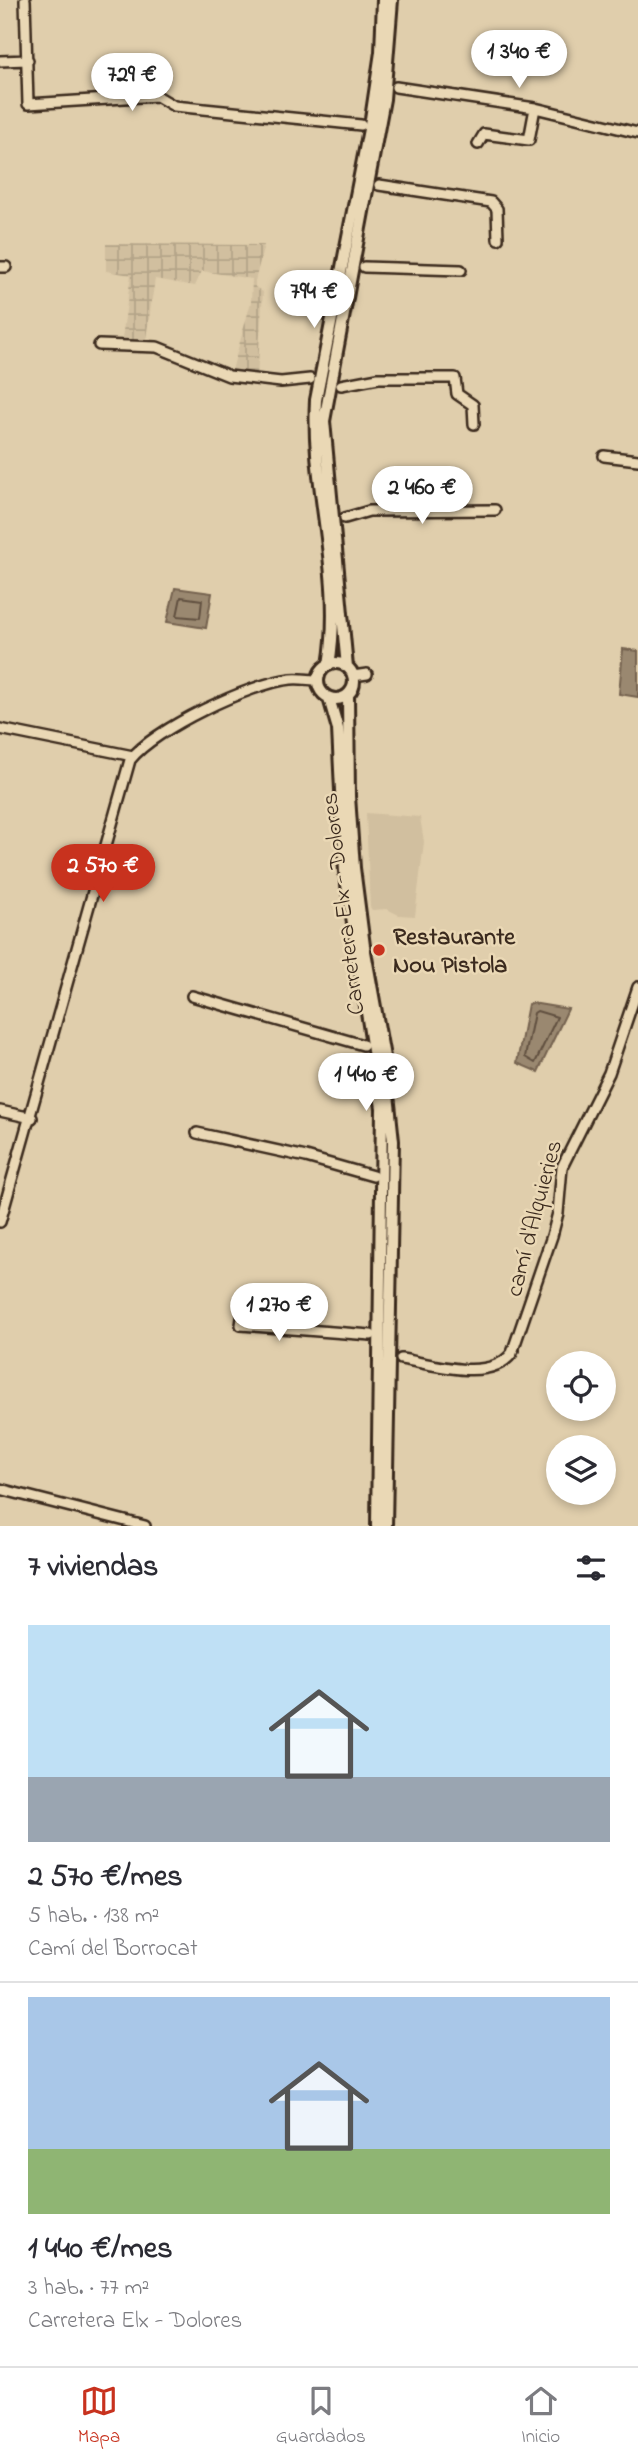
<!DOCTYPE html>
<html lang="es">
<head>
<meta charset="utf-8">
<style>
	body { margin:0; font-family:"Indie Flower",sans-serif; background:#f7f7f7; color:#2b2b33; height:100vh; display:flex; flex-direction:column; font-size:26px; white-space:nowrap }
	* { box-sizing:border-box; margin:0 }
	p { font-size:23px; color:#7c7c81 }
	.icon { flex:none; width:38px; height:38px; fill:none; stroke:currentColor; stroke-width:2; stroke-linecap:round; stroke-linejoin:round }
	.map { position:relative; height:1526px; overflow:hidden }
	.sheet { display:flex; flex-direction:column; background:#fff; flex:1 }
	.sheet>* { flex:none }
	.tools { position:absolute; left:546px; top:1351px; display:grid; gap:14px }
	.tools a { display:grid; place-items:center; width:70px; height:70px; border-radius:50%; background:#fff; box-shadow:0 4px 10px #0003; font-size:35px }
	.price { position:absolute; translate:-50% -60px; padding:0 16px; border-radius:24px; background:#fff; color:#222; font-size:23px; line-height:46px; filter:drop-shadow(0 2px 4px #0008) }
	.price::after { content:''; position:absolute; left:50%; top:42px; width:21px; height:16px; margin-left:-10px; background:inherit; clip-path:polygon(0 0,100% 0,50% 100%) }
	.price.current { background:#c8321e; color:#fff }
	ul { padding:0; list-style:none }
	li { display:grid; align-content:center; gap:14px; height:371px; padding:0 28px }
	li+li { border-top:2px solid #e1e1e2 }
	li span { display:grid; place-items:center; height:217px; border-radius:0px; color:#555 }
	li>.icon { margin-inline-start:auto }
	span .icon { width:126px; height:126px; fill:#fffc; stroke-width:1 }
	li b { font-size:30px }
	h2 { display:flex; justify-content:space-between; align-items:center; height:84px; padding:0 28px; font-size:30px }
	.tabs { display:flex; justify-content:space-around; align-items:center; height:98px; border-top:2px solid #e1e1e2; background:#fff; font-size:19px; color:#7c7c81 }
	.tabs a { display:grid; justify-items:center; gap:4px }
	.tabs .current { color:#c8321e }
	.map>svg:first-child { display:block }
	.built { fill:#d1bf9f }
	.industrial { fill:url(#industrial-grid) }
	.water { fill:#9a8870; stroke:#74624f; stroke-width:2 }
	.lines { fill:none; stroke-linecap:round; stroke-linejoin:round }
	.shore { stroke:#61503f; stroke-width:2 }
	.minor-casing { stroke:#3b2a1e; stroke-width:14 }
	.major-casing { stroke:#3b2a1e; stroke-width:16 }
	.minor { stroke:#ead8b5; stroke-width:9 }
	.major { stroke:#ead8b5; stroke-width:10 }
	.poi-dot { fill:#c8321e; stroke:#ead8b5; stroke-width:2.5 }
	.labels { text-anchor:middle; stroke-width:5; stroke-linejoin:round; paint-order:stroke }
	.street-label { font-size:24px; fill:#3b2a1e; stroke:#ead8b5 }
	.poi-label { font-size:24px; font-weight:bold; fill:#3b2a1e; stroke:#ead8b5; text-anchor:start }
</style>
</head>
<body>
<div class="map">
<svg width="638" height="1526" viewBox="0 0 638 1526">
	<defs>
		<pattern id="industrial-grid" width="8" height="8" patternUnits="userSpaceOnUse" patternTransform="scale(1.75)"><rect width="8" height="8" fill="#d1bf9f"/><path d="M0 4h8M4 0v8" fill="none" stroke="#b4a488"/></pattern>
	</defs>
	<rect width="100%" height="100%" fill="#e0ceac"/>
	<filter id="ink" filterUnits="userSpaceOnUse"><feTurbulence type="fractalNoise" baseFrequency=".0143" numOctaves="2"/><feDisplacementMap in="SourceGraphic" scale="14" xChannelSelector="R" yChannelSelector="G"/><feConvolveMatrix kernelMatrix="1 2 1 2 8 2 1 2 1" color-interpolation-filters="sRGB"/></filter>
	<g filter="url(#ink)">
		<path class="built" d="M366,813L420,817L424,842L415,916L399,915L387,909L372,910L370,907Z"/>
		<path class="industrial" d="M106,244L264,245L255,281V287L263,292L257,377L231,374L251,302L252,279L202,271L195,286L155,279L145,345H121L131,275L106,271Z"/>
		<path class="water" d="M175,588L212,593L206,628L167,622Z
			M623,649L638,651V697L619,694Z
			M532,1003L568,1009L538,1072L517,1063L528,1004Z"/>
		<g class="lines">
			<path class="shore" d="M181,597L202,600L200,618L177,616Z
				M537,1011L557,1017L535,1063L525,1057L534,1013Z"/>
			<g class="minor-casing">
				<path id="minor" d="M25,0L28,104L157,96L174,106L361,125
					M0,61L28,60
					M396,87L535,108L638,133
					M478,144L484,134L529,140L535,108
					M379,185L491,202L497,209L498,239
					M0,267H6
					M364,267L461,270
					M99,345L157,347L229,376L281,382L310,379
					M341,385L378,378H455L457,394L473,405L474,424
					M604,456L638,460
					M345,518L369,511L495,510
					M353,676L367,674
					M0,729L133,756
					M192,996L363,1045
					M0,1111L32,1118
					M197,1133L306,1157L373,1176
					M0,1222L130,760C154,729 251,683 291,679C300,678 310,680 318,680
					M245,1298L241,1325L371,1335
					M401,1359C433,1364 490,1383 512,1353L552,1236L558,1213L562,1167L609,1073L638,987
					M0,1489L145,1526"/>
			</g>
			<g class="major-casing">
				<path id="major" d="M318 681a18 18 0 1 1 36 0a18 18 0 1 1-36 0Z
					M329,665C344,576 311,488 316,400L371,119L381,52L383,0
					M347,667L324,421L384,99L392,0
					M348,695L349,796L354,868L364,946L384,1057L393,1141L386,1526
					M329,698L338,729L345,872L382,1108L377,1526"/>
			</g>
			<use href="#minor" class="minor"/>
			<use href="#major" class="major"/>
		</g>
	</g>
	<circle class="poi-dot" cx="379" cy="950" r="7"/>
	<g class="labels">
		<g class="street-label">
			<text transform="translate(342 904) rotate(-97)" y="8">Carretera Elx - Dolores</text>
			<text transform="translate(533 1218) rotate(-75)" y="8">camí d'Alquieries</text>
		</g>
		<g class="poi-label">
			<text x="393" y="944">Restaurante<tspan x="393" dy="28">Nou Pistola</tspan></text>
		</g>
	</g>
</svg>
<div class="tools">
<a><svg class="icon" aria-label="locate" viewBox="0 0 24 24"><circle cx="12" cy="12" r="6"/><path d="M12 2v4M12 18v4M2 12h4M18 12h4"/></svg></a>
<a><svg class="icon" aria-label="layers" viewBox="0 0 24 24"><path d="M12 4l9 5-9 5-9-5zM3 14l9 5 9-5"/></svg></a>
</div>
<b class="price" style="left:519px;top:90px">1 340 €</b>
<b class="price" style="left:132px;top:113px">729 €</b>
<b class="price" style="left:314px;top:330px">794 €</b>
<b class="price" style="left:422px;top:526px">2 460 €</b>
<b class="price current" style="left:103px;top:904px">2 570 €</b>
<b class="price" style="left:366px;top:1113px">1 440 €</b>
<b class="price" style="left:279px;top:1343px">1 270 €</b>
</div>
<section class="sheet">
<h2>7 viviendas<svg class="icon" aria-label="filters" viewBox="0 0 24 24"><path d="M4 7h16M4 17h16"/><circle cx="9" cy="7" r="2"/><circle cx="15" cy="17" r="2"/></svg></h2>
<ul>
<li><span style="background:linear-gradient(#bfe0f5 70%,#9aa5b1 0)"><svg class="icon" aria-label="home" viewBox="0 0 24 24"><path d="M3 11l9-7 9 7M6 9v11h12V9"/></svg></span><div><b>2 570 €/mes</b><p>5 hab. · 138 m²</p><p>Camí del Borrocat</p></div></li>
<li><span style="background:linear-gradient(#a9c7e8 70%,#8fb573 0)"><svg class="icon" aria-label="home" viewBox="0 0 24 24"><path d="M3 11l9-7 9 7M6 9v11h12V9"/></svg></span><div><b>1 440 €/mes</b><p>3 hab. · 77 m²</p><p>Carretera Elx - Dolores</p></div></li>
</ul>
</section>
<nav class="tabs">
<a class="current"><svg class="icon" aria-label="map" viewBox="0 0 24 24"><path d="M3 6l6-2 6 2 6-2v14l-6 2-6-2-6 2zM9 4v14M15 6v14"/></svg>Mapa</a>
<a><svg class="icon" aria-label="saved" viewBox="0 0 24 24"><path d="M7 4h10v16l-5-4-5 4z"/></svg>Guardados</a>
<a><svg class="icon" aria-label="home" viewBox="0 0 24 24"><path d="M3 11l9-7 9 7M6 9v11h12V9"/></svg>Inicio</a>
</nav>
</body>
</html>
